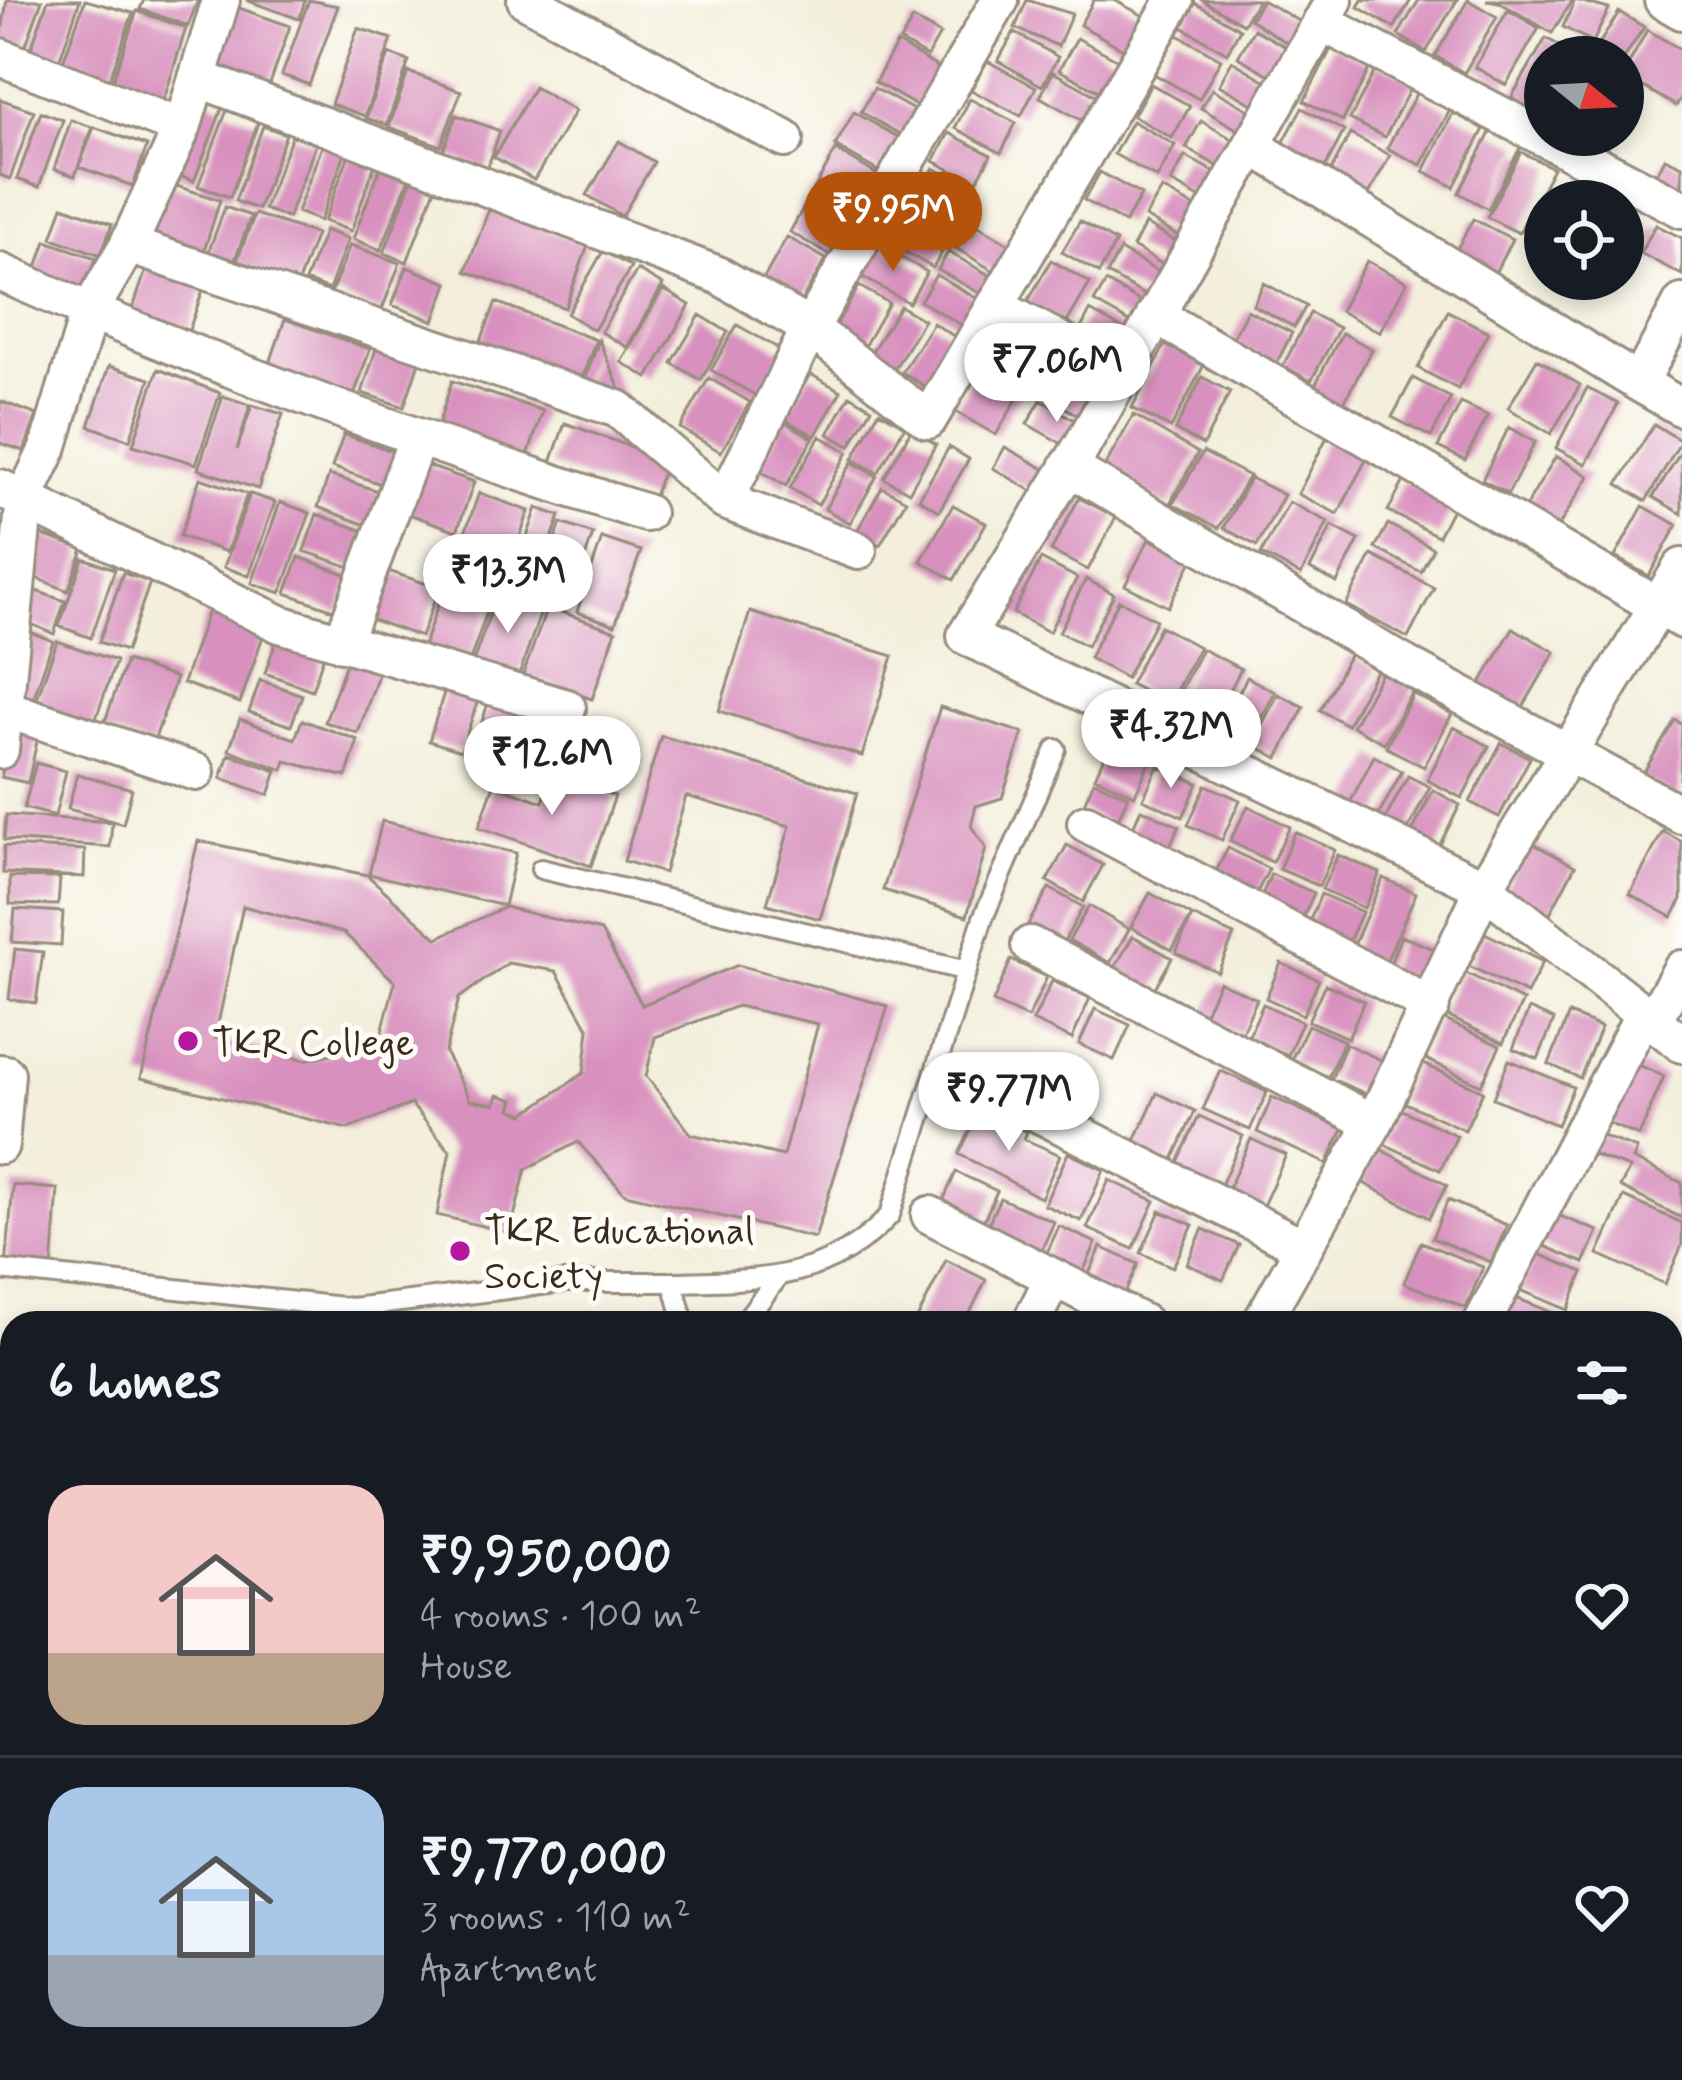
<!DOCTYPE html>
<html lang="en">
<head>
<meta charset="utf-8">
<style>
	body { margin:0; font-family:Mynerve,sans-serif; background:#242831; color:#f1f3f6; height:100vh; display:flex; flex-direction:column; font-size:45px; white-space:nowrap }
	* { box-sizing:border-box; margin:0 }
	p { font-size:39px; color:#9ea1a6 }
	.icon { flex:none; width:66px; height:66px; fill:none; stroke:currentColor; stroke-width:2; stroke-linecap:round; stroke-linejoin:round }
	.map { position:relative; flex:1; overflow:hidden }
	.side { position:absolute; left:0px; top:1311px; width:1683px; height:771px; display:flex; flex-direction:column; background:#171b24; border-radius:36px 36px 0 0; box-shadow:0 6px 18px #0003 }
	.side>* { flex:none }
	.needle { width:78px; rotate:108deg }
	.controls { position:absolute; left:1524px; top:36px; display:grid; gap:24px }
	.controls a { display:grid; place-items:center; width:120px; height:120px; border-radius:50%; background:#171b24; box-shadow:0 6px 18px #0003; font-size:60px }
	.price { position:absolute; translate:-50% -102px; padding:0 27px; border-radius:42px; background:#fff; color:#222; font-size:39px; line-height:78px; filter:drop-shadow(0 3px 6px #0008) }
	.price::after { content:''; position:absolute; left:50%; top:72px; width:36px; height:27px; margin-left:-18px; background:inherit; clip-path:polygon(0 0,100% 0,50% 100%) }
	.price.active { background:#b45309; color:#fff }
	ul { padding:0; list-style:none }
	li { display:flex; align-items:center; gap:36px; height:300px; padding:0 48px }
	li+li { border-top:3px solid #363941 }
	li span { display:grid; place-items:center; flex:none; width:336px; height:240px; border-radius:36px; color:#555 }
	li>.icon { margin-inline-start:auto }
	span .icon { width:144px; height:144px; fill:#fffc; stroke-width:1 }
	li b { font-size:51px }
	h2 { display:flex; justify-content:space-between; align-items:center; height:144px; padding:0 48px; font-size:51px }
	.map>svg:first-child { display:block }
	.building { fill:#d890be; fill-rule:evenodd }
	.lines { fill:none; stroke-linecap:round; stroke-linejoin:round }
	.lane-casing { stroke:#978c7d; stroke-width:24 }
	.street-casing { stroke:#978c7d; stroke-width:42 }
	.lane { stroke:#fff; stroke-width:18 }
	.street { stroke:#fff; stroke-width:36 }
	.poi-dot { fill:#b5179e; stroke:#fdfcf7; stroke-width:4.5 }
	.labels { text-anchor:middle; stroke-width:10; stroke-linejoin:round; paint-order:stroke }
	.poi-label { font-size:39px; fill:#3b2a1e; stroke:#fdfcf7; text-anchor:start }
</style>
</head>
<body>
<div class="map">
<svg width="1682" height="2080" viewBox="0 0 1682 2080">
	<rect width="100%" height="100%" fill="#fdfcf7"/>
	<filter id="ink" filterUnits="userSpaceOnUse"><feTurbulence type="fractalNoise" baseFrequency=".00833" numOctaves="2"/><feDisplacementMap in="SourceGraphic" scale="24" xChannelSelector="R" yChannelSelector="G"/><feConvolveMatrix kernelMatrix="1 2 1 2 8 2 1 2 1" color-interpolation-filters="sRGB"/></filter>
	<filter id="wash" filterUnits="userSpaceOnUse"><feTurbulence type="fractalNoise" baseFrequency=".004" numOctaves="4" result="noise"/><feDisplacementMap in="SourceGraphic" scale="48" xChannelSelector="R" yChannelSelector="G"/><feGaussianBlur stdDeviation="2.7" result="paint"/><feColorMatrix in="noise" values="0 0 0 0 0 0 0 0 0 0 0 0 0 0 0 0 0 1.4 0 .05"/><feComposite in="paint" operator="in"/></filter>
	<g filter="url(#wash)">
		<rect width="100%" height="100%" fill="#f3efdc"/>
		<g id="blocks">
			<path class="building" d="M7,0H42L23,53L0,45Z
				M48,0H80L57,67L28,57Z
				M85,0L133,13L108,84L61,67Z
				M144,0H198L188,26L140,9Z
				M246,0H305L299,19Z
				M309,0L338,6L309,85L282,75Z
				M1027,0L1072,14L1058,46L1015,28Z
				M1094,0H1114L1144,16L1125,50L1080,25Z
				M1202,0H1258L1243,24Z
				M1262,0L1310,27L1296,49L1250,19Z
				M1362,0H1411L1394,28L1358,7Z
				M1419,0H1457L1426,52L1398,35Z
				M1468,0L1497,17L1464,73L1435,56Z
				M1486,0H1572L1552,33L1499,2Z
				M1575,0L1609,9L1593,42L1563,27Z
				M1195,3L1240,29L1227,53L1182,27Z
				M236,7L290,26L269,87L214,68Z
				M1508,10L1539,28L1506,85L1475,67Z
				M137,11L186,28L160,112L108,94Z
				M1619,12L1644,27L1625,57H1591Z
				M913,19L940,34L927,57L900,41Z
				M358,28L392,39L365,116L331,104Z
				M1254,29L1293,51L1277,79L1238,57Z
				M1647,30L1682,50V97L1676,106L1623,75Z
				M1014,32L1058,57L1042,86L998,61Z
				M1176,34L1221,59L1199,99L1154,74Z
				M1077,38L1122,62L1104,94L1059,70Z
				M1546,38L1579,57H1545V106L1540,115L1511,98Z
				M897,43L942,70L920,108L875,82Z
				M1333,45L1371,65L1343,121L1304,101Z
				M389,54L409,61L387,125L366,118Z
				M987,61L1036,87L1021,116L971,90Z
				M1232,61L1278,88L1265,111L1219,85Z
				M1379,63L1414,81L1385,137L1350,119Z
				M408,72L461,91L441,146L389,127Z
				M1053,72L1102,99L1088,124L1040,97Z
				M1151,84L1190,106L1172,138L1133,116Z
				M534,87L575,111L534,180L494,157Z
				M874,88L917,112L903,136L861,112Z
				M1212,89L1258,115L1247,135L1201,108Z
				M1417,92L1450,110L1421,165L1387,148Z
				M203,98L223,106L194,181L174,174Z
				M0,99L34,111L10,179L0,175Z
				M970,99L1016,123L1001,153L955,128Z
				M1302,108L1344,131L1318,181L1275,158Z
				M227,110L258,123L230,197L198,186Z
				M41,112L63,120L39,187L17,179Z
				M854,112L903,140L883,174L835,146Z
				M1453,113L1484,129L1454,187L1424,171Z
				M456,115L500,131L487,169L442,154Z
				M71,120L92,127L75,176L54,169Z
				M1132,121L1175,145L1157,178L1114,154Z
				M1201,121L1248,148L1233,175L1186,148Z
				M263,126L286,134L258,209L235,201Z
				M94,127L147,146L133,186L79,167Z
				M1491,131L1521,146L1488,209L1459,193Z
				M949,133L991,155L976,183L934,161Z
				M1350,134L1390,155L1362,207L1323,186Z
				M292,135L316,144L288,218L264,209Z
				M619,141L654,162L622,216L587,195Z
				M323,144L345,153L320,221L297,212Z
				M836,150L883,178L857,223L810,196Z
				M350,152L376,162L351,231L324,221Z
				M1521,152L1553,168L1519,233L1487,217Z
				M1185,156L1225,178L1210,204L1171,182Z
				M1665,158L1682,166V195L1653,181Z
				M380,168L409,179L381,250L353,239Z
				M934,168L976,192L956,227L914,202Z
				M1100,172L1141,195L1125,223L1084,200Z
				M412,178L436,186L407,262L384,253Z
				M164,182L220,200L204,251L148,233Z
				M1162,189L1200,210L1184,239L1145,217Z
				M807,201L856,229L838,260L790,232Z
				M63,206L112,224L101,255L52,238Z
				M225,207L251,216L232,268L206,259Z
				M489,209L588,246L565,308L466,271Z
				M902,210L950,238L933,268L885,240Z
				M255,214L316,234L297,285L236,263Z
				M1473,219L1512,239L1490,283L1450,262Z
				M969,220L1013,246L997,273L954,247Z
				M1080,221L1116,242L1099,273L1062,252Z
				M1145,224L1175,241L1162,264L1133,247Z
				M1656,225L1682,238V275L1640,253Z
				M325,230L348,239L329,290L305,281Z
				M787,237L826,259L797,309L759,287Z
				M46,241L96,258L81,299L32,282Z
				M877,244L927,272L909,303L859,275Z
				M350,245L400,263L381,312L331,293Z
				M1120,250L1171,279L1157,302L1107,274Z
				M603,251L631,267L594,330L567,314Z
				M948,252L993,277L983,295L938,270Z
				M1051,260L1090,283L1066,324L1027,303Z
				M1367,261L1407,282L1380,332L1340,311Z
				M147,267L204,287L187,336L130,317Z
				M407,267L448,283L434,321L392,305Z
				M637,270L663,285L627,347L601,332Z
				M936,275L983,302L967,328L920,301Z
				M1106,282L1153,309L1142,329L1094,302Z
				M1264,283L1306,306L1294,327L1253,305Z
				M859,286L889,303L858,357L828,339Z
				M663,289L690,305L648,378L621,362Z
				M496,302L596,340L578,389L477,351Z
				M900,306L924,320L893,371L869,356Z
				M1247,310L1292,333L1276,364L1231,341Z
				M1090,311L1137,337L1123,362L1077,336Z
				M1448,311L1488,332L1458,389L1418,368Z
				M1310,313L1339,328L1311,381L1283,366Z
				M700,315L728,332L701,380L672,363Z
				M285,319L370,349L353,398L268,369Z
				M933,323L960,340L929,389L902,372Z
				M737,325L783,351L757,396L711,370Z
				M1008,328L1053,355L1032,389L987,362Z
				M1342,333L1372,349L1340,410L1310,395Z
				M599,340L628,408L581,391Z
				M1165,345L1204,365L1171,428L1132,408Z
				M376,349L419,362L404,407L362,393Z
				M1537,359L1580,385L1551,434L1508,408Z
				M109,366L150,379L130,440L89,426Z
				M979,368L1021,392L996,435L954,411Z
				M158,369L220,393L196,464L133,445Z
				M1061,371L1104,397L1089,422L1046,396Z
				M810,374L841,391L815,436L784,419Z
				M1202,377L1230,392L1203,445L1175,430Z
				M709,378L750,402L721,452L680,428Z
				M1413,378L1451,398L1431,437L1392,417Z
				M452,381L543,411L526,461L436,432Z
				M1587,388L1618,404L1586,464L1556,448Z
				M850,395L872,408L850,446L828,434Z
				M223,396L250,405L237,450L252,405L283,414L258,489L198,469Z
				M1041,400L1086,427L1073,450L1027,424Z
				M0,401L37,415L24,451L0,443Z
				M1461,403L1488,416L1465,460L1438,447Z
				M879,411L905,426L878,473L853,459Z
				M1134,415L1198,453L1168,507L1103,469Z
				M784,421L813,438L786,486L757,469Z
				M565,423L667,460L652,502L550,465Z
				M1654,424L1681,441L1646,501L1618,484Z
				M1509,427L1535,442L1508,494L1482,480Z
				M911,430L936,444L909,492L884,478Z
				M344,434L398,453L387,486L332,467Z
				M1328,435L1368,456L1338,514L1298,494Z
				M820,436L848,452L818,505L790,488Z
				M949,447L969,459L939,511L919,499Z
				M1005,447L1057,476L1044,498L993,468Z
				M1682,450V514L1653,497Z
				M1203,452L1249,476L1219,528L1173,504Z
				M1556,456L1589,476L1558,527L1525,508Z
				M414,461L474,482L457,531L398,510Z
				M852,462L877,476L850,523L825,509Z
				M329,475L381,492L369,526L318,507Z
				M200,478L247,494L227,552L180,536Z
				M1250,478L1284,495L1257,546L1224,528Z
				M1404,481L1453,507L1438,536L1388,511Z
				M882,487L906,500L880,545L857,531Z
				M479,493L529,511L505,579L455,561Z
				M250,494L275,502L249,576L224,567Z
				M1079,498L1116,517L1088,570L1051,551Z
				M280,502L310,513L281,593L252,583Z
				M1289,502L1328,522L1301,575L1261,554Z
				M953,505L986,523L954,580L921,561Z
				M1643,506L1677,525L1649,576L1615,557Z
				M537,508L560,516L533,591L511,583Z
				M317,514L369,533L356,569L304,551Z
				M561,523L593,534L569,604L537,593Z
				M1388,524L1433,548L1421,572L1375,548Z
				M1332,526L1359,540L1337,583L1310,569Z
				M34,532L83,549L68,591L22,572Z
				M602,538L641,551L615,625L577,612Z
				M1149,539L1192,561L1168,607L1125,585Z
				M1372,555L1434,588L1408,638L1346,605Z
				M299,557L351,576L339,612L286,593Z
				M83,558L115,569L91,638L59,626Z
				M1041,559L1077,578L1049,632L1013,613Z
				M382,569L439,588L421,637L365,617Z
				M123,573L150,582L126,651L99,642Z
				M449,573L495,589L468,666L422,650Z
				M1086,579L1114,594L1087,646L1059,632Z
				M27,588L65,601L54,634L18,618Z
				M498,591L543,606L517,681L472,665Z
				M1119,600L1156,620L1126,678L1089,658Z
				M547,607L616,631L592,699L523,675Z
				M208,611L265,630L240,703L183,683Z
				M750,612L893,656L862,756L719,711Z
				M1160,626L1199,647L1169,704L1130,684Z
				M1513,628L1555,652L1520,712L1478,688Z
				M28,631L53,641L30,708L9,697Z
				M278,636L325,652L312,690L265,673Z
				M57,641L116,661L92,730L33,710Z
				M1202,649L1241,669L1211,727L1172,706Z
				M350,652L382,663L358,733L325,722Z
				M1350,654L1377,669L1347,725L1320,710Z
				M126,661L176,678L152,747L102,730Z
				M1383,671L1414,688L1384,743L1352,726Z
				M1247,677L1275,692L1248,744L1220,729Z
				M260,680L302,695L291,726L249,712Z
				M447,683L480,694L461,751L429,741Z
				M491,694L519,704L507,740L479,731Z
				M1278,694L1304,707L1278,758L1252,744Z
				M1413,694L1452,714L1424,767L1386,747Z
				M525,703L549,711L537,747L513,740Z
				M940,707L1023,733L1002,798L976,806L971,826L986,848L967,916L883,890Z
				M240,719L295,739L302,720L358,740L346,777L286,761L283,770L229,750Z
				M1675,720L1682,724L1679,799L1641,777Z
				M15,721L40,727L28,783L1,777Z
				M1454,727L1489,746L1462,798L1427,780Z
				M661,736L857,793L820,919L767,904L790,826L686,796L664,873L624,861Z
				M1111,741L1151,758L1135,795L1095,777Z
				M1501,743L1530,758L1499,817L1470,802Z
				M229,754L277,771L269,795L221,778Z
				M1374,756L1402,771L1373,826L1345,812Z
				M36,763L66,771L55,816L24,808Z
				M1158,766L1198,783L1183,817L1143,799Z
				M77,774L132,789L123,824L68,809Z
				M552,774L615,796L591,866L479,827L494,785L543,802Z
				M1408,776L1430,787L1402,841L1380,829Z
				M1094,781L1128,796L1115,826L1081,810Z
				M1206,785L1240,800L1222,840L1188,825Z
				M1433,790L1460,805L1435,854L1408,840Z
				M1248,806L1290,827L1272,862L1230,841Z
				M1141,809L1179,826L1167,853L1129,837Z
				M6,815L112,822L110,847L4,840Z
				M382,821L516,853L504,906L369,874Z
				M1663,831L1682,842V899L1672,917L1630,894Z
				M1295,832L1335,850L1319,886L1279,869Z
				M198,841L367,875L437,938L505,907L601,931L642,1005L738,965L888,1006L815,1238L625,1194L578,1142L526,1169L510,1233L437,1215L450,1151L411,1104L348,1129L141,1078ZM243,906L344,933L395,982L379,1043L306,1060L215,1038ZM508,963L556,971L589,1029L584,1073L524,1114L511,1109L514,1100L498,1095L495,1104L470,1100L445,1052L459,998ZM737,1006L818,1024L783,1156L691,1134L646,1076L655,1037Z
				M1530,842L1575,866L1549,915L1504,891Z
				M1067,845L1103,865L1083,902L1047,881Z
				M4,846L85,850L84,877L3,873Z
				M1228,848L1269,869L1251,904L1210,883Z
				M1338,855L1380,873L1364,908L1322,889Z
				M1271,874L1314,893L1298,928L1256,909Z
				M10,877L60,878L58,905L10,904Z
				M1383,878L1416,893L1382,971L1349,956Z
				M1049,888L1083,907L1062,945L1027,926Z
				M1150,893L1192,916L1172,950L1131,927Z
				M1321,894L1362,912L1345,950L1305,932Z
				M1089,906L1129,929L1110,963L1069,940Z
				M15,909L63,912L61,945L12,942Z
				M1192,916L1234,935L1218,972L1176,953Z
				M1485,933L1543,962L1527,994L1469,966Z
				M1133,936L1172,958L1152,993L1113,971Z
				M1401,936L1442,952L1427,990L1386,974Z
				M15,949L43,952L36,1003L9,999Z
				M1011,960L1047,977L1028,1018L993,1002Z
				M1281,963L1319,980L1303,1015L1266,998Z
				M1462,971L1523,1001L1503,1043L1441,1013Z
				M1052,981L1090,998L1072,1039L1033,1021Z
				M1219,982L1257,999L1241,1034L1203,1017Z
				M1325,984L1364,1001L1348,1038L1308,1021Z
				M1263,1004L1302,1022L1288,1055L1248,1038Z
				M1095,1009L1130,1025L1114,1060L1079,1044Z
				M1529,1009L1554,1020L1538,1059L1513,1049Z
				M1569,1014L1601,1027L1580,1078L1549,1064Z
				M1441,1018L1500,1046L1481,1085L1422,1057Z
				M1308,1025L1344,1041L1328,1077L1291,1060Z
				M1346,1044L1383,1061L1369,1095L1331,1079Z
				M1625,1059L1664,1076L1639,1136L1600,1120Z
				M1509,1060L1573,1087L1557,1125L1493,1098Z
				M1417,1061L1483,1091L1465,1130L1399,1100Z
				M1221,1071L1267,1092L1250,1130L1203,1109Z
				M1157,1093L1195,1111L1170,1166L1131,1149Z
				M1272,1097L1343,1129L1327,1164L1257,1132Z
				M1396,1107L1457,1136L1440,1170L1380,1142Z
				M980,1110L1027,1132L1024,1139L1060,1155L1041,1198L959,1154Z
				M1199,1116L1243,1136L1217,1194L1173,1173Z
				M1586,1130L1637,1149L1633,1159L1682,1183V1218L1620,1187L1630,1168L1580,1150Z
				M1251,1139L1286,1155L1261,1210L1226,1194Z
				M1378,1148L1447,1185L1429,1218L1360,1181Z
				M1068,1153L1104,1170L1081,1221L1044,1205Z
				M956,1172L997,1191L979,1231L938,1212Z
				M1109,1180L1155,1201L1133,1249L1087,1228Z
				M13,1185L58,1189L52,1269L6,1266Z
				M1624,1197L1682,1223V1245L1665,1284L1598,1254Z
				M1000,1198L1054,1222L1038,1258L984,1233Z
				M1448,1200L1507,1225L1491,1262L1432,1238Z
				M1160,1211L1193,1225L1173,1267L1141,1253Z
				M1550,1212L1598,1231L1584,1263L1537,1243Z
				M1059,1226L1096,1243L1079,1281L1042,1264Z
				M1203,1229L1239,1245L1223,1280L1187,1264Z
				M1421,1242L1483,1267L1466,1308L1404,1283Z
				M1101,1247L1138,1264L1122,1300L1085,1283Z
				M1536,1253L1583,1272L1568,1310L1520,1290Z
				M946,1260L986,1280L965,1323H915Z
				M1514,1297L1560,1316L1557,1323H1503Z
				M1671,1409L1682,1414V1460L1671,1455Z
				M0,1435L12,1439V1493L4,1516Z
				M10,1602H12V1687L0,1684V1647Z
				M0,1718L12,1720V1809L2,1862Z
				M1674,1863L1682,1866V1927L1671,1924Z
				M11,1912L12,2070H68L65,2080H0V1948Z
				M1671,1934L1682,1937V1998L1671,1994Z
				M126,2070H188L184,2080H123Z
				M1162,2070H1207L1204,2080H1160Z
				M1526,2070H1575L1572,2080H1522Z
				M1594,2070H1640L1643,2071L1640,2080H1590Z"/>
		</g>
	</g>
	<g filter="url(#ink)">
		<use href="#blocks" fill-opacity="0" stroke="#978c7d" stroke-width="3"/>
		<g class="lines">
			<g class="lane-casing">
				<path id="lane" d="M541,869L967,971
					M0,1270L352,1308L565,1282H673
					M684,1323L673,1282C757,1280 829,1282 890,1215L983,918L1056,749
					M743,1323L776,1280
					M462,2080L465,2070"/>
			</g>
			<g class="street-casing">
				<path id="street" d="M526,0L785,139
					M1334,0L1082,446L966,636L1484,888L1682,1044
					M1663,0L1682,11
					M1321,22L1682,209
					M0,57L182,128
					M197,78L718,275L810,328L928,420L1175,0
					M1254,147L1639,383
					M128,245L618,409L725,501L858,551
					M0,272C210,367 427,443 646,513
					M1682,303L1639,383L1682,408
					M995,306L1122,374
					M1155,315L1682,620
					M1068,467L1413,669L1568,753L1682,567
					M0,488L280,624L567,708
					M725,501L810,328L1000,0
					M342,643L417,439
					M2,708L196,772
					M0,750L25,497L48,449L89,312L128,245L182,128L221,0
					M1086,823L1431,1006
					M1030,945L1374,1123
					M1651,1023L1682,969
					M0,1073L6,1074L0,1145
					M978,1083L1303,1247
					M930,1215L1143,1323
					M1031,1323L1053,1278
					M1261,1323L1374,1123L1484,888L1568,753L1682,815
					M1482,1323L1642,1017
					M1671,1516L1682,1520
					M1314,2070L1345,2080
					M1100,2080L1103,2070"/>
			</g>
			<use href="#lane" class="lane"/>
			<use href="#street" class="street"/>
		</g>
	</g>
	<g class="poi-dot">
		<circle cx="188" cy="1041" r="12"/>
		<circle cx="460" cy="1251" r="12"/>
	</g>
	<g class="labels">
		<g class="poi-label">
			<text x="212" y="1055">TKR College</text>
			<text x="484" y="1243">TKR Educational<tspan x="484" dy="45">Society</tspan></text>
		</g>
	</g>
</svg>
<div class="controls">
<a><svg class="needle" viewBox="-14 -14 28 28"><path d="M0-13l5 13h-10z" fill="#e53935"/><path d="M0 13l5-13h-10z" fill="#9ea1a6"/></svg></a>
<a><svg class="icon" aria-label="locate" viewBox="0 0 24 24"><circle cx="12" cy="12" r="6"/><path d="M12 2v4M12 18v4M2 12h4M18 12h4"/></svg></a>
</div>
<b class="price active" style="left:893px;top:274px">₹9.95M</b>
<b class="price" style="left:1057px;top:425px">₹7.06M</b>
<b class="price" style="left:508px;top:636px">₹13.3M</b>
<b class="price" style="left:1171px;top:791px">₹4.32M</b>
<b class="price" style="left:552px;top:818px">₹12.6M</b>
<b class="price" style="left:1009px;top:1154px">₹9.77M</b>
<section class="side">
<h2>6 homes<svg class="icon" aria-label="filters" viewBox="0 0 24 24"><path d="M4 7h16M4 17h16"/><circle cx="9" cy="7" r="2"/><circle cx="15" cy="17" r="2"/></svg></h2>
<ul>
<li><span style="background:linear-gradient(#f6c9c9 70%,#b9a48a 0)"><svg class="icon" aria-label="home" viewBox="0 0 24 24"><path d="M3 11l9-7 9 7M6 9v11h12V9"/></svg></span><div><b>₹9,950,000</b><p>4 rooms · 100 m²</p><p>House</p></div><svg class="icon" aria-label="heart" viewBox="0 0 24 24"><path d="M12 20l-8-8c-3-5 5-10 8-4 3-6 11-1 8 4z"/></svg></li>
<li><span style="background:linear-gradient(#a9c7e8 70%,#9aa5b1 0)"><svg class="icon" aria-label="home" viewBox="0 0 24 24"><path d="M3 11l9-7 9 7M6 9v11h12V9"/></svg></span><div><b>₹9,770,000</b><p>3 rooms · 110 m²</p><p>Apartment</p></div><svg class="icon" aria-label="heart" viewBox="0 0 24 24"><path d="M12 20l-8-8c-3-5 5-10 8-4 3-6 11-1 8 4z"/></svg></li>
</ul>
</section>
</div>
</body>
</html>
